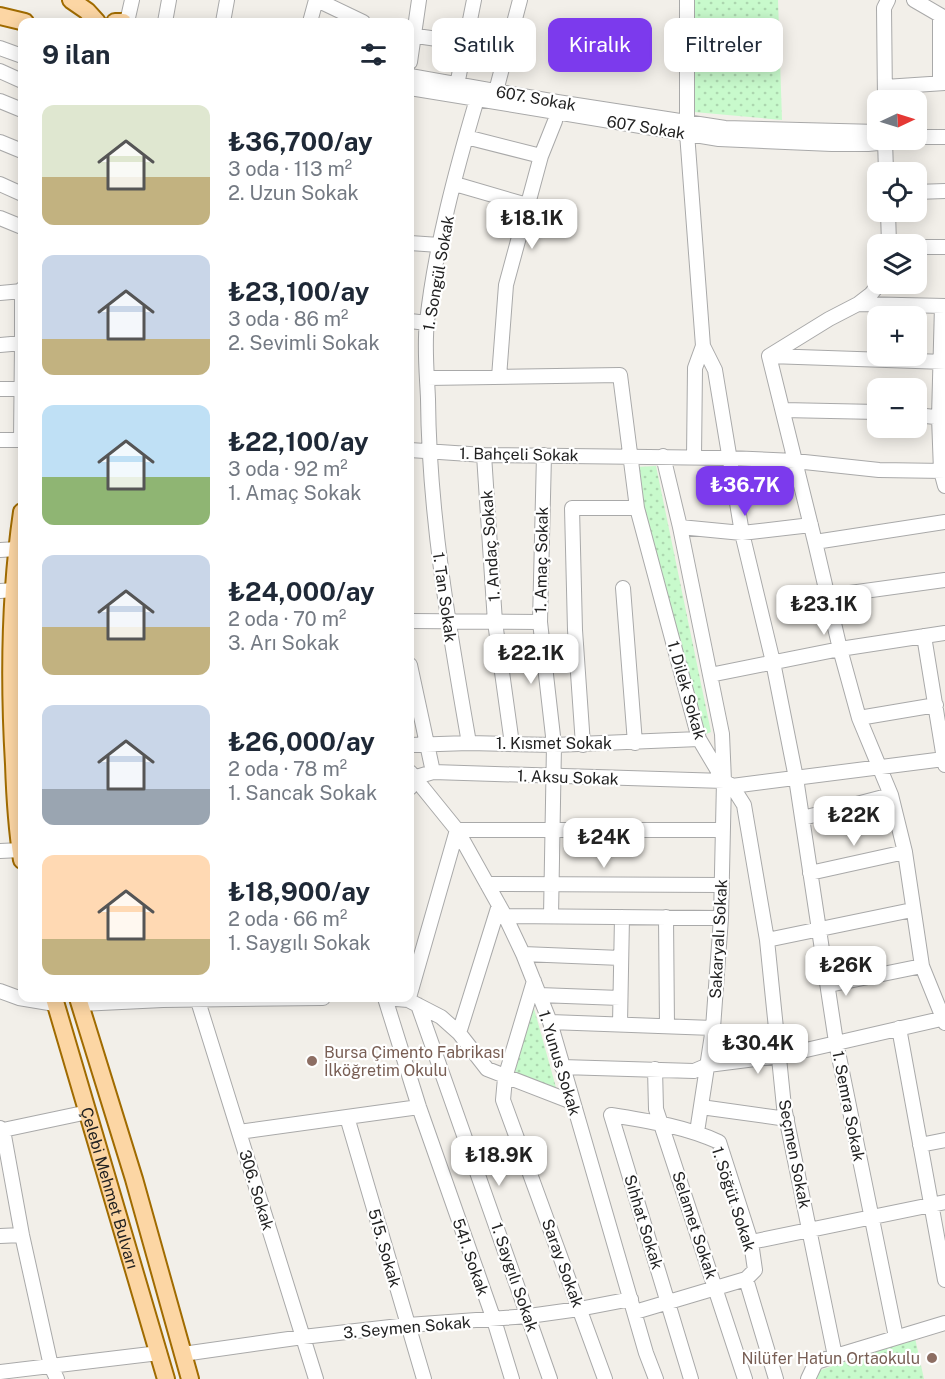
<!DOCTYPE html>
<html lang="tr">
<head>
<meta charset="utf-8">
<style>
	body { margin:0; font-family:"Public Sans",sans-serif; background:#f6f6f7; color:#1f2937; height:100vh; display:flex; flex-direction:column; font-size:22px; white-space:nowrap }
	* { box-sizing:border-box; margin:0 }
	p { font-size:20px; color:#747a83 }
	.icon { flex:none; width:33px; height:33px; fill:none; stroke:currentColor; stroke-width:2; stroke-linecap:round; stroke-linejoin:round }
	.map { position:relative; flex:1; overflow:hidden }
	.details { position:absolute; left:18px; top:18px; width:396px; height:984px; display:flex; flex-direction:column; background:#fff; border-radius:12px; box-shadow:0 3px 15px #0003 }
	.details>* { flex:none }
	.banner { position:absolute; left:432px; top:18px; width:423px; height:54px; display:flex; gap:12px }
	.needle { width:39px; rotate:86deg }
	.controls { position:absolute; left:867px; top:90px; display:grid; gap:12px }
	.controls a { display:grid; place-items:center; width:60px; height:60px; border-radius:12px; background:#fff; box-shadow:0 3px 15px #0003; font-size:30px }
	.price { position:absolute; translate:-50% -51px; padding:0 14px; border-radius:12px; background:#fff; color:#222; font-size:20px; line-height:39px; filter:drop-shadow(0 2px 3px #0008) }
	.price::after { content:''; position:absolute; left:50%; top:36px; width:18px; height:14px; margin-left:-9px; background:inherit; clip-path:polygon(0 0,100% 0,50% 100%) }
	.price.current { background:#7c3aed; color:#fff }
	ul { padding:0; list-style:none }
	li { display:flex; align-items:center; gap:18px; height:150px; padding:0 24px }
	li span { display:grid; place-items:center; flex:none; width:168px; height:120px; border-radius:12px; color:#555 }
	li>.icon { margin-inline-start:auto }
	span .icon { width:72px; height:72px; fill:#fffc; stroke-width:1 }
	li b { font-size:26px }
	h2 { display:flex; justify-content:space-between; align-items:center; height:72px; padding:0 24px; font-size:26px }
	.pill { padding:0 21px; border-radius:12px; background:#fff; box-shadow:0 3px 15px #0003; font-size:21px; line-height:54px }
	.pill.current { background:#7c3aed; color:#fff }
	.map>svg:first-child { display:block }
	.park { fill:url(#park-dots) }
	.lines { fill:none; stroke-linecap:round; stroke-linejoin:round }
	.minor-casing { stroke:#a9a9a9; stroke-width:16 }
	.major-casing { stroke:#a06b00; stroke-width:20 }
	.minor { stroke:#fff; stroke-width:14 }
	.major { stroke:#fcd6a4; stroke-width:16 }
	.education-dot { fill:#8d6e63; stroke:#fff; stroke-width:2 }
	.labels { text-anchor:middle; stroke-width:4.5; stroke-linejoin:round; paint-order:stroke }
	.street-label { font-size:16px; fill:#222; stroke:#fff }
	.education-label { font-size:16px; fill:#785e54; stroke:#fff; text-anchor:start }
</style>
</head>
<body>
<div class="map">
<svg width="945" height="1379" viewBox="0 0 945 1379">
	<defs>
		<pattern id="park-dots" width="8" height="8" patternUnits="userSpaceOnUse" patternTransform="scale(1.5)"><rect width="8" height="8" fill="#c8facc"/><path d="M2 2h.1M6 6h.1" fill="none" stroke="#acd6af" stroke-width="1.8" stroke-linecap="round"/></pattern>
	</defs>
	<rect width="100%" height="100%" fill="#f2efe9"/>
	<path class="park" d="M695,0H778L782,120L694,112Z
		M656,466L711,732L706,734L701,728L651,549L636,467Z
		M533,1005L557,1091L514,1076Z
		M915,1338L924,1379H815L818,1371Z"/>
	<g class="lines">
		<g class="minor-casing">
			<path id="minor" d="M317,0L363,22
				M687,0V133L703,346L695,368L694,457
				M914,0L945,18
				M127,22L132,0
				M165,22L169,0
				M223,22L227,0
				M310,22L316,0
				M410,35L464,43
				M0,48L22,56
				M410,62L419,0
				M0,71L22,81
				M410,76L557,102L725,128L878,132
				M940,83V16
				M457,85L474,0
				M885,87L945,83
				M410,88L719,139L832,144H868L878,143L883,140
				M496,91L520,0
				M885,100L884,8L888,0
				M0,101L22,110
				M466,137L541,156
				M916,137H945
				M885,140L886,172
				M0,142L22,151
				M0,184L22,194
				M455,184L527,205
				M916,192L945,191
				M888,212L889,244
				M0,218L22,227
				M410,243L439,245
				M916,247H945
				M22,289V337
				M0,293L22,291
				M858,304L871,294L879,284
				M942,306L939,417L941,471L945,486
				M410,321L427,323
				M0,345L22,343
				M703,346L715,370L742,533L773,662L796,778L836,1042L896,1337
				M769,356L815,542L840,649L859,718L891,795L905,852L922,966L945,1023
				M769,356L829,319L858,304L945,306
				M769,356L945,362
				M499,377L506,285L541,156L555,121
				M427,378L620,375L637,508L699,739L724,781L732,786L744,805L767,940L784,1107L835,1356
				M0,389H22
				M783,410L878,412
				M916,415L945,418
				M0,440H22
				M21,440L22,345
				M410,450L484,455L729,458L795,461L879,470L945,471
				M484,455L495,622L512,744
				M544,455L540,622L554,745L551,916
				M663,456L680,527L722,734L724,781L721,918L713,1028L697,1132
				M680,527L742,533L811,525
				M815,542L945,522
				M0,550L17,549
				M623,588L635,743
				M0,591L14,590
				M828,596L945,580
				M410,621L540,622
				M924,636L945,765
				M410,665L433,772
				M710,675L840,649L945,633
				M859,718L936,705
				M469,743C449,629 429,515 428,399C427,374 424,347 427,322C435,248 456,170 477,99
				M410,745L469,743L554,745L699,739
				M583,745L575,630L572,508H637
				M410,772L457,830L505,916L523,954L550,1022L646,1353L656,1379
				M732,786L944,759
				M410,788L413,778L433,772L724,781
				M803,818L891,795
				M0,851L21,850
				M810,873L905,852
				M487,884L721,885
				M505,916L721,918
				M666,917L667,1026
				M767,940L912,910
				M523,954L621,958
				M534,981L505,1078L503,1100L605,1379
				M829,985L922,966
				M0,991L19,998L55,1004
				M410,994L457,830H723
				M539,995L620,998
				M385,998L419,1107L494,1320L512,1379
				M385,998L408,1000L441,1017L459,1033L487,1069L572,1102
				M198,1001L316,1379
				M80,1004L163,1000L323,998
				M418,1005L550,1379
				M550,1022L713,1028
				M620,1024L622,917
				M899,1028L945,1280
				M459,1033L499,905
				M562,1067L694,1071L708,1065L780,1056L945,1018
				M655,1069L656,1109L745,1379
				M701,1107L787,1119
				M347,1117L424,1379
				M0,1128L3,1130L88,1112
				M3,1130L22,1235L51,1366L57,1379
				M239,1132L419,1107
				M920,1145L945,1140
				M0,1236L22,1235
				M751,1242L945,1202
				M635,1312L746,1279
				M183,1354L303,1337L408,1325L529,1316L579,1309L631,1299
				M0,1372L159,1353
				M691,1379L611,1115C648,1121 684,1126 719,1142L751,1242L755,1270L746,1279L776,1379
				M808,1379L816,1362L945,1323"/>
		</g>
		<g class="major-casing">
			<g id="major">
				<path d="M71,0L87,11L97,22"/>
				<path d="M0,16L25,22"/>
				<path d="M115,22H123"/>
				<path d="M22,512C10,595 9,680 14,764C15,795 17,828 22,860"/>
				<path id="s1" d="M54,998L166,1379"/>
				<path d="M78,998L134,1179L190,1379"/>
			</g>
		</g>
		<use href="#minor" class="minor"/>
		<use href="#major" class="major"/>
	</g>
	<g class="education-dot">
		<circle cx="312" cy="1061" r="6"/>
		<circle cx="932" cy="1358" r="6"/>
	</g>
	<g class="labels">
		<g class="street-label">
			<text transform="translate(536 98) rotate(10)" y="6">607. Sokak</text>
			<text transform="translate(646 127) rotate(9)" y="6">607 Sokak</text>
			<text transform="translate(438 273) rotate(-80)" y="6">1. Songül Sokak</text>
			<text transform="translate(519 454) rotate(1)" y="6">1. Bahçeli Sokak</text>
			<text transform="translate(490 546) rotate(-94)" y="6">1. Andaç Sokak</text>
			<text transform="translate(541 560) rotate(-89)" y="6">1. Amaç Sokak</text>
			<text transform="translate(445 597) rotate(82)" y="6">1. Tan Sokak</text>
			<text transform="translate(687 690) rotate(74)" y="6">1. Dilek Sokak</text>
			<text x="554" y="749">1. Kısmet Sokak</text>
			<text transform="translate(568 777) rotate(2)" y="6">1. Aksu Sokak</text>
			<text transform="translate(718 939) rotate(-87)" y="6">Sakaryalı Sokak</text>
			<text transform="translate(560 1063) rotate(73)" y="6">1. Yunus Sokak</text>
			<text transform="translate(849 1106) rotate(79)" y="6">1. Semra Sokak</text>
			<text transform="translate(795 1154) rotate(79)" y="6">Seçmen Sokak</text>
			<text dy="6" stroke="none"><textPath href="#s1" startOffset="198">Çelebi Mehmet Bulvarı</textPath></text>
			<text transform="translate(257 1190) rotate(73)" y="6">306. Sokak</text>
			<text transform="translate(734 1199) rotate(72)" y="6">1. Söğüt Sokak</text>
			<text transform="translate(644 1222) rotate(73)" y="6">Sıhhat Sokak</text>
			<text transform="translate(695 1225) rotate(72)" y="6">Selamet Sokak</text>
			<text transform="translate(385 1248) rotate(74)" y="6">515. Sokak</text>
			<text transform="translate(471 1257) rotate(71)" y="6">541. Sokak</text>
			<text transform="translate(563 1263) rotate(70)" y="6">Saray Sokak</text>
			<text transform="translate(515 1277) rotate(71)" y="6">1. Saygılı Sokak</text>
			<text transform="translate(407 1327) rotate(-5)" y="6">3. Seymen Sokak</text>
		</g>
		<g class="education-label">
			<text x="324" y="1058">Bursa Çimento Fabrikası<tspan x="324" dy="18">İlköğretim Okulu</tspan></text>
			<text x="920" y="1364" text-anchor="end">Nilüfer Hatun Ortaokulu</text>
		</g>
	</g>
</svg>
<div class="controls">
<a><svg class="needle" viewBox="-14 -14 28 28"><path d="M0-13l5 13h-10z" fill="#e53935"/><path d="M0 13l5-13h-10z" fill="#747a83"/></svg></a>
<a><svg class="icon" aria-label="locate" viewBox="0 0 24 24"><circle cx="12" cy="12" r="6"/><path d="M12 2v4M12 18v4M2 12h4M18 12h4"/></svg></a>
<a><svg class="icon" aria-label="layers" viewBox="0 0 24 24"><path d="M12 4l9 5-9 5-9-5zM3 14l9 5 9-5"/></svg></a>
<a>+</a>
<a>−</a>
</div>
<b class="price" style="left:532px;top:250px">₺18.1K</b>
<b class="price current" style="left:745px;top:517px">₺36.7K</b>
<b class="price" style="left:824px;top:636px">₺23.1K</b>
<b class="price" style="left:531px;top:685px">₺22.1K</b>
<b class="price" style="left:854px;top:847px">₺22K</b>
<b class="price" style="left:604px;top:869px">₺24K</b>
<b class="price" style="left:846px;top:997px">₺26K</b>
<b class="price" style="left:758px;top:1075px">₺30.4K</b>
<b class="price" style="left:499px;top:1187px">₺18.9K</b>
<div class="banner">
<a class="pill">Satılık</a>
<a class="pill current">Kiralık</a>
<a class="pill">Filtreler</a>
</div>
<section class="details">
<h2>9 ilan<svg class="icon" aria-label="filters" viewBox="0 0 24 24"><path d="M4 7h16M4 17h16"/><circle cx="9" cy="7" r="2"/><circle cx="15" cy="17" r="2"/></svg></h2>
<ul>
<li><span style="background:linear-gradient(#dfe7d0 60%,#c2b280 0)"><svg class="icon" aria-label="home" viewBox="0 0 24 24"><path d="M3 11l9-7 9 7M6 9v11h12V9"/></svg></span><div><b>₺36,700/ay</b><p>3 oda · 113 m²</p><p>2. Uzun Sokak</p></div></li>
<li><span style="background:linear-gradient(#c9d6e8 70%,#c2b280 0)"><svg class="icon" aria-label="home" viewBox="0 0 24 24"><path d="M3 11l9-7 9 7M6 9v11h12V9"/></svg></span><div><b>₺23,100/ay</b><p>3 oda · 86 m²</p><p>2. Sevimli Sokak</p></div></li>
<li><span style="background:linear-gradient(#bfe0f5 60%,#8fb573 0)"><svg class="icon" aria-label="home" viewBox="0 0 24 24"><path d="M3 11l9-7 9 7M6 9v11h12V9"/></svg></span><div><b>₺22,100/ay</b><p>3 oda · 92 m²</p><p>1. Amaç Sokak</p></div></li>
<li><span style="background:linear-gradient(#c9d6e8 60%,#c2b280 0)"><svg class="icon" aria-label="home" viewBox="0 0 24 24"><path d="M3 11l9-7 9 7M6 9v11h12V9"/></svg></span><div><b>₺24,000/ay</b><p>2 oda · 70 m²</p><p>3. Arı Sokak</p></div></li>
<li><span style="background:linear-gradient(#c9d6e8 70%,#9aa5b1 0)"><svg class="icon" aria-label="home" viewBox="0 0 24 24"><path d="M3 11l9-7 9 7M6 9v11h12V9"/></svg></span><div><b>₺26,000/ay</b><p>2 oda · 78 m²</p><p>1. Sancak Sokak</p></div></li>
<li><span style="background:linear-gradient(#ffd9b3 70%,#c2b280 0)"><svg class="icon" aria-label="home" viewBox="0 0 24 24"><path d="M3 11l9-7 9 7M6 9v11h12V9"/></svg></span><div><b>₺18,900/ay</b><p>2 oda · 66 m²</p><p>1. Saygılı Sokak</p></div></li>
</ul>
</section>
</div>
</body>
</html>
